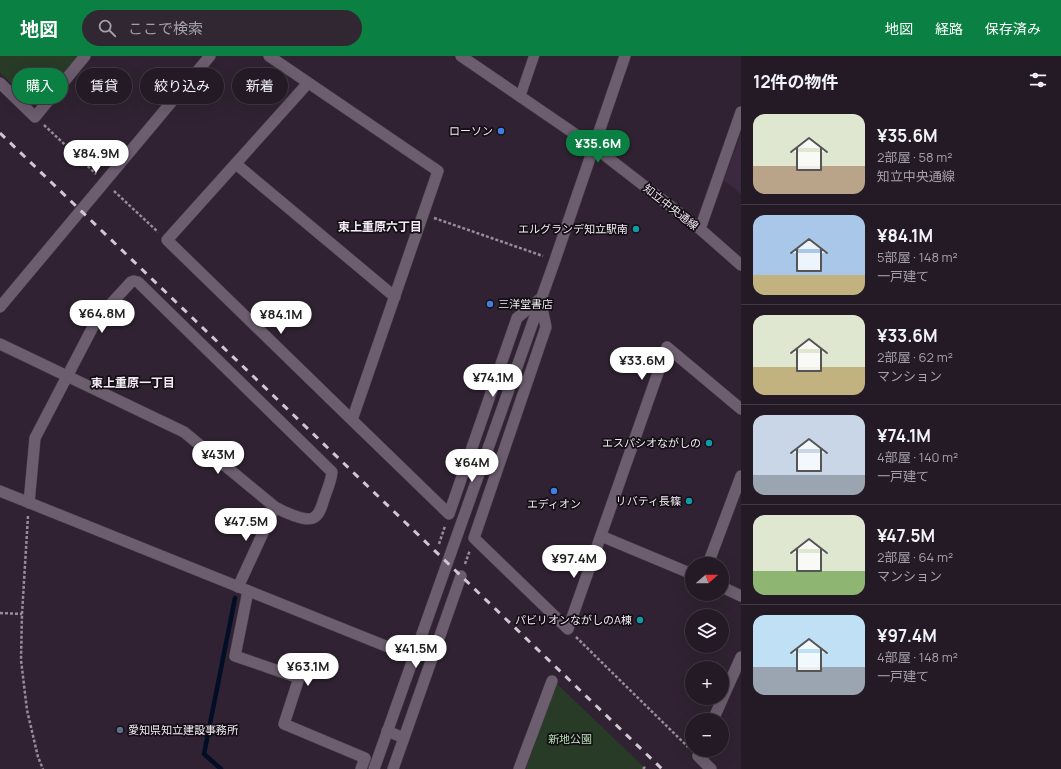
<!DOCTYPE html>
<html lang="ja">
<head>
<meta charset="utf-8">
<style>
	body { margin:0; font-family:Manrope,"Noto Sans JP",sans-serif; background:#302732; color:#f1f3f6; height:100vh; display:flex; flex-direction:column; font-size:15px; white-space:nowrap }
	* { box-sizing:border-box; margin:0 }
	p { font-size:13px; color:#a3a1a7 }
	.icon { flex:none; width:22px; height:22px; fill:none; stroke:currentColor; stroke-width:2; stroke-linecap:round; stroke-linejoin:round }
	.map { position:relative; flex:1; overflow:hidden }
	.sheet { display:flex; flex-direction:column; background:#241a26; width:320px }
	.sheet>* { flex:none }
	.top-card { position:absolute; left:12px; top:12px; width:380px; height:36px; display:flex; gap:8px }
	.needle { width:26px; rotate:70deg }
	.fabs { position:absolute; left:685px; top:501px; display:grid; gap:8px }
	.fabs a { display:grid; place-items:center; width:44px; height:44px; border-radius:50%; background:#241a26; box-shadow:0 4px 16px #0002,0 0 0 1px #413843; font-size:20px }
	.price { position:absolute; translate:-50% -34px; padding:0 9px; border-radius:14px; background:#fff; color:#222; font-size:13px; line-height:26px; filter:drop-shadow(0 1px 2px #0008) }
	.price::after { content:''; position:absolute; left:50%; top:24px; width:12px; height:9px; margin-left:-6px; background:inherit; clip-path:polygon(0 0,100% 0,50% 100%) }
	.price.current { background:#0b8043; color:#fff }
	ul { padding:0; list-style:none }
	li { display:flex; align-items:center; gap:12px; height:100px; padding:0 12px }
	li+li { border-top:1px solid #413843 }
	li span { display:grid; place-items:center; flex:none; width:112px; height:80px; border-radius:12px; color:#555 }
	li>.icon { margin-inline-start:auto }
	span .icon { width:48px; height:48px; fill:#fffc; stroke-width:1 }
	li b { font-size:17px }
	h2 { display:flex; justify-content:space-between; align-items:center; height:48px; padding:0 12px; font-size:17px }
	.tag { padding:0 14px; border-radius:18px; background:#241a26; box-shadow:0 4px 16px #0002,0 0 0 1px #413843; font-size:14px; line-height:36px }
	.tag.current { background:#0b8043; color:#fff }
	header { display:flex; align-items:center; gap:24px; box-sizing:border-box; height:56px; padding:0 20px; background:#0b8043; color:#fff }
	header strong { font-size:19px }
	nav { display:flex; gap:22px; margin-inline-start:auto; font-size:14px }
	.search { width:280px; height:36px; background:#302732; display:flex; align-items:center; gap:10px; box-sizing:border-box; padding:0 14px; border-radius:22px; color:#a3a1a7; font-size:15px }
	main { display:flex; flex:1; min-height:0 }
	.map>svg:first-child { display:block }
	.built { fill:#3b293f }
	.green { fill:#283b27 }
	.lines { fill:none; stroke-linecap:round; stroke-linejoin:round }
	.stream { stroke:#020e25; stroke-width:4.5 }
	.pedestrian-casing { stroke:#4c404e; stroke-width:11 }
	.minor-casing { stroke:#4c404e; stroke-width:12 }
	.tertiary-casing { stroke:#4c404e; stroke-width:12 }
	.path { stroke:#988c9a; stroke-width:2.5; stroke-dasharray:3 2; stroke-linecap:butt }
	.pedestrian { stroke:#6c5d6f; stroke-width:10 }
	.minor { stroke:#6c5d6f; stroke-width:11 }
	.tertiary { stroke:#6c5d6f; stroke-width:11 }
	.rail { stroke:#d1c7d3; stroke-width:3; stroke-dasharray:7 7; stroke-linecap:butt }
	.shop-dot { fill:#3f7fe0; stroke:#140e15; stroke-width:1.5 }
	.culture-dot { fill:#0f9aa8; stroke:#140e15; stroke-width:1.5 }
	.service-dot { fill:#5c6f8a; stroke:#140e15; stroke-width:1.5 }
	.labels { text-anchor:middle; stroke-width:3.5; stroke-linejoin:round; paint-order:stroke }
	.poi-label { font-size:11px; fill:#f2e9f4; stroke:#140e15; text-anchor:end }
	.street-label { font-size:11px; fill:#f2e9f4; stroke:#140e15 }
	.park-label { font-size:11px; fill:#b2e0af; stroke:#140e15 }
	.neighbourhood-label { font-size:12px; font-weight:bold; fill:#f2e9f4; stroke:#140e15 }
</style>
</head>
<body>
<header>
<strong>地図</strong>
<div class="search"><svg class="icon" aria-label="search" viewBox="0 0 24 24"><circle cx="10" cy="10" r="6"/><path d="M15 15l6 6"/></svg>ここで検索</div>
<nav><a>地図</a><a>経路</a><a>保存済み</a></nav>
</header>
<main>
<div class="map">
<svg width="741" height="713" viewBox="0 0 741 713">
	<rect width="100%" height="100%" fill="#302232"/>
	<path class="built" d="M741,77V138L724,124Z"/>
	<path class="green" d="M0,0H78L39,46L33,48L0,17Z
		M556,627L646,713H526Z"/>
	<g class="lines">
		<path class="stream" d="M221,713L204,698L235,542"/>
		<g class="pedestrian-casing">
			<path id="pedestrian" d="M520,41L534,0"/>
		</g>
		<g class="minor-casing">
			<path id="minor" d="M269,0L438,115L352,364L167,184L308,27
				M0,27L35,61L85,0
				M236,108L395,241
				M0,288L184,376L275,451C282,455 305,466 313,462C320,459 322,449 324,443C327,434 331,426 332,416L138,226L134,225L131,226L97,263L35,382L29,447
				M352,364L449,458L517,262L540,243L546,271L474,482L568,573L667,291L741,353
				M601,480L692,518
				M708,508L741,420
				M238,531L275,451
				M722,531L741,540
				M248,535L235,600L299,622L284,668L365,702L361,713
				M713,664L741,601
				M387,675L404,682
				M700,694L698,700L711,713
				M393,713L461,520
				M519,713L552,625"/>
		</g>
		<g class="tertiary-casing">
			<path id="tertiary" d="M461,0L594,91L700,173L741,209
				M700,173L741,56
				M0,251L210,0
				M0,435L413,601
				M374,713L555,204L625,0"/>
		</g>
		<path class="path" d="M44,69L96,118
			M114,135L158,176
			M434,162L543,200
			M28,460L22,558L21,604L27,654L38,701L43,713
			M439,488L445,470
			M465,508L470,494
			M0,557L22,558
			M576,581L688,691
			M643,713L646,710"/>
		<use href="#pedestrian" class="pedestrian"/>
		<use href="#minor" class="minor"/>
		<use href="#tertiary" class="tertiary"/>
		<path class="rail" d="M0,77L662,713"/>
	</g>
	<g class="shop-dot">
		<circle cx="501" cy="75" r="4"/>
		<circle cx="490" cy="248" r="4"/>
		<circle cx="554" cy="435" r="4"/>
	</g>
	<g class="culture-dot">
		<circle cx="636" cy="173" r="4"/>
		<circle cx="709" cy="387" r="4"/>
		<circle cx="689" cy="445" r="4"/>
		<circle cx="640" cy="564" r="4"/>
	</g>
	<circle class="service-dot" cx="120" cy="674" r="4"/>
	<g class="labels">
		<g class="poi-label">
			<text x="493" y="79">ローソン</text>
			<text x="628" y="177">エルグランデ知立駅南</text>
			<text x="498" y="252" text-anchor="start">三洋堂書店</text>
			<text x="701" y="391">エスパシオながしの</text>
			<text x="681" y="449">リバティ長篠</text>
			<text x="554" y="452" text-anchor="middle">エディオン</text>
			<text x="632" y="568">パビリオンながしのA棟</text>
			<text x="128" y="678" text-anchor="start">愛知県知立建設事務所</text>
		</g>
		<g class="street-label">
			<text transform="translate(671 151) rotate(38)" y="4">知立中央通線</text>
		</g>
		<g class="park-label">
			<text x="570" y="687">新地公園</text>
		</g>
		<g class="neighbourhood-label">
			<text x="380" y="175">東上重原六丁目</text>
			<text x="133" y="331">東上重原一丁目</text>
		</g>
	</g>
</svg>
<div class="fabs">
<a><svg class="needle" viewBox="-14 -14 28 28"><path d="M0-13l5 13h-10z" fill="#e53935"/><path d="M0 13l5-13h-10z" fill="#a3a1a7"/></svg></a>
<a><svg class="icon" aria-label="layers" viewBox="0 0 24 24"><path d="M12 4l9 5-9 5-9-5zM3 14l9 5 9-5"/></svg></a>
<a>+</a>
<a>−</a>
</div>
<b class="price current" style="left:598px;top:108px">¥35.6M</b>
<b class="price" style="left:96px;top:118px">¥84.9M</b>
<b class="price" style="left:102px;top:278px">¥64.8M</b>
<b class="price" style="left:281px;top:279px">¥84.1M</b>
<b class="price" style="left:642px;top:325px">¥33.6M</b>
<b class="price" style="left:493px;top:342px">¥74.1M</b>
<b class="price" style="left:218px;top:419px">¥43M</b>
<b class="price" style="left:472px;top:427px">¥64M</b>
<b class="price" style="left:246px;top:486px">¥47.5M</b>
<b class="price" style="left:574px;top:523px">¥97.4M</b>
<b class="price" style="left:416px;top:613px">¥41.5M</b>
<b class="price" style="left:308px;top:631px">¥63.1M</b>
<div class="top-card">
<a class="tag current">購入</a>
<a class="tag">賃貸</a>
<a class="tag">絞り込み</a>
<a class="tag">新着</a>
</div>
</div>
<section class="sheet">
<h2>12件の物件<svg class="icon" aria-label="filters" viewBox="0 0 24 24"><path d="M4 7h16M4 17h16"/><circle cx="9" cy="7" r="2"/><circle cx="15" cy="17" r="2"/></svg></h2>
<ul>
<li><span style="background:linear-gradient(#dfe7d0 65%,#b9a48a 0)"><svg class="icon" aria-label="home" viewBox="0 0 24 24"><path d="M3 11l9-7 9 7M6 9v11h12V9"/></svg></span><div><b>¥35.6M</b><p>2部屋 · 58 m²</p><p>知立中央通線</p></div></li>
<li><span style="background:linear-gradient(#a9c7e8 75%,#c2b280 0)"><svg class="icon" aria-label="home" viewBox="0 0 24 24"><path d="M3 11l9-7 9 7M6 9v11h12V9"/></svg></span><div><b>¥84.1M</b><p>5部屋 · 148 m²</p><p>一戸建て</p></div></li>
<li><span style="background:linear-gradient(#dfe7d0 65%,#c2b280 0)"><svg class="icon" aria-label="home" viewBox="0 0 24 24"><path d="M3 11l9-7 9 7M6 9v11h12V9"/></svg></span><div><b>¥33.6M</b><p>2部屋 · 62 m²</p><p>マンション</p></div></li>
<li><span style="background:linear-gradient(#c9d6e8 75%,#9aa5b1 0)"><svg class="icon" aria-label="home" viewBox="0 0 24 24"><path d="M3 11l9-7 9 7M6 9v11h12V9"/></svg></span><div><b>¥74.1M</b><p>4部屋 · 140 m²</p><p>一戸建て</p></div></li>
<li><span style="background:linear-gradient(#dfe7d0 70%,#8fb573 0)"><svg class="icon" aria-label="home" viewBox="0 0 24 24"><path d="M3 11l9-7 9 7M6 9v11h12V9"/></svg></span><div><b>¥47.5M</b><p>2部屋 · 64 m²</p><p>マンション</p></div></li>
<li><span style="background:linear-gradient(#bfe0f5 65%,#9aa5b1 0)"><svg class="icon" aria-label="home" viewBox="0 0 24 24"><path d="M3 11l9-7 9 7M6 9v11h12V9"/></svg></span><div><b>¥97.4M</b><p>4部屋 · 148 m²</p><p>一戸建て</p></div></li>
</ul>
</section>
</main>
</body>
</html>
